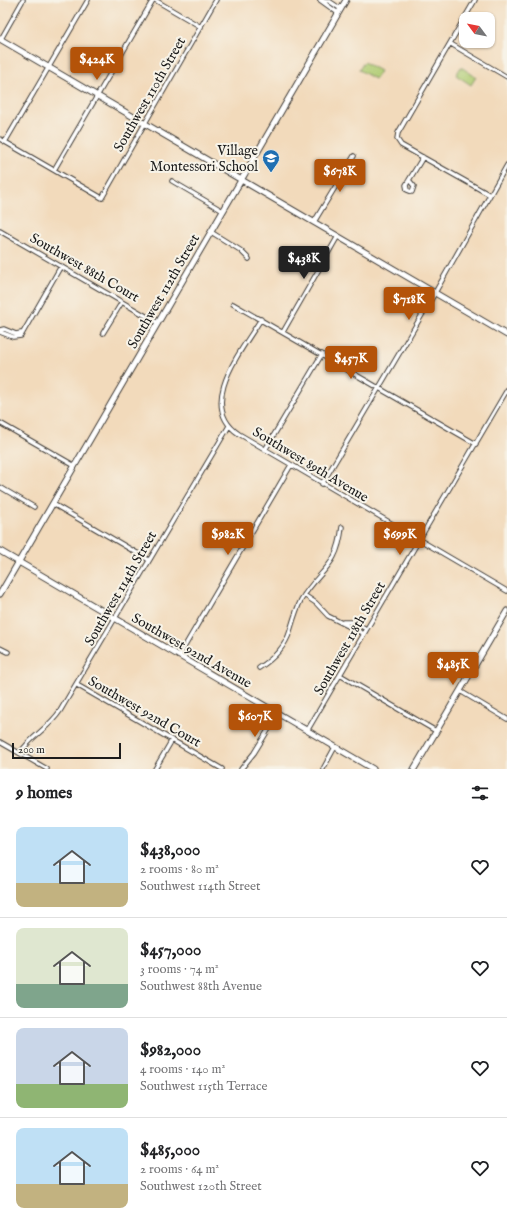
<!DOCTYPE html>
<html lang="en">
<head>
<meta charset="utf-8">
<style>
	body { margin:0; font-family:"IM FELL English",serif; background:#f6f6f6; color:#202124; height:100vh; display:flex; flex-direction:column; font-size:15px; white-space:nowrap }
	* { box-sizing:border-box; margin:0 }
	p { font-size:13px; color:#757577 }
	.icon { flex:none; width:22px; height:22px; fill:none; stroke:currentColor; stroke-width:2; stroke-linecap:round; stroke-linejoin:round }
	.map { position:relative; height:769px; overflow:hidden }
	.drawer { display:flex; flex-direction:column; background:#fff; flex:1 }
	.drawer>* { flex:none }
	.needle { width:26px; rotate:302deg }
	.buttons { position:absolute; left:459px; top:12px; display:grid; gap:8px }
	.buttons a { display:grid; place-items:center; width:36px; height:36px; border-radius:8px; background:#fff; box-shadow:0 1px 3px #0004; font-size:20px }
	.scale { position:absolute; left:12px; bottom:10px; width:109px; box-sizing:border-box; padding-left:4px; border:2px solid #1c1c1c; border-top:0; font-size:11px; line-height:14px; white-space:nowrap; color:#1c1c1c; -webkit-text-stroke:3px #f7f3e8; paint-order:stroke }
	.price { position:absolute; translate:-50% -34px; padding:0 9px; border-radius:4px; background:#b45309; color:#fff; font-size:13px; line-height:26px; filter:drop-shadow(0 1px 2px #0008) }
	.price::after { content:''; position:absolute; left:50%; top:24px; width:12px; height:9px; margin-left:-6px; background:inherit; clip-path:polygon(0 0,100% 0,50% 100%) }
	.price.current { background:#222; color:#fff }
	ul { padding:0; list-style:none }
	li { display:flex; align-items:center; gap:12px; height:100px; padding:0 16px }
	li+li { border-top:1px solid #e0e0e0 }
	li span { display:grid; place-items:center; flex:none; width:112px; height:80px; border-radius:8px; color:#555 }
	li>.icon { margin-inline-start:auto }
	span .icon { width:48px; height:48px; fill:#fffc; stroke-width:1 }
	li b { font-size:17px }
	h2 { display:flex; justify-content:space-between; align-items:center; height:48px; padding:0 16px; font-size:17px }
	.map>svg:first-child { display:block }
	.green { fill:#b0cc73; stroke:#667448 }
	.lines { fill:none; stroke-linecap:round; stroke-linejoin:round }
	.street-casing { stroke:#3c3834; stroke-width:5.5 }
	.secondary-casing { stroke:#3c3834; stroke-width:7 }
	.street { stroke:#fff; stroke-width:3.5 }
	.secondary { stroke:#fff; stroke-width:5 }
	.labels { text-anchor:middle; stroke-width:4; stroke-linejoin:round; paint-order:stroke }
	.street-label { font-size:14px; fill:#1c1c1c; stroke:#f7f3e8 }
	.poi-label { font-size:14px; fill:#1c1c1c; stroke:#f7f3e8; text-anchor:end }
</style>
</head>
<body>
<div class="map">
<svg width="507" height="769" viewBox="0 0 507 769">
	<rect width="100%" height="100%" fill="#f7f3e8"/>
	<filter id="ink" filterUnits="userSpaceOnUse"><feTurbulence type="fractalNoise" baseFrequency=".025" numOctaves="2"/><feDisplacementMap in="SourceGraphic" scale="8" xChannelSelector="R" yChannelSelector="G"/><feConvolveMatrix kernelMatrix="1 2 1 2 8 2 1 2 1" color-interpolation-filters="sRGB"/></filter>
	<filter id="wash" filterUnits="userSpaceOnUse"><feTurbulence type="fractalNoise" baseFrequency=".012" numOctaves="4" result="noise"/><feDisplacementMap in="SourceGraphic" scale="16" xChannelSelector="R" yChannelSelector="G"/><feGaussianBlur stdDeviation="0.9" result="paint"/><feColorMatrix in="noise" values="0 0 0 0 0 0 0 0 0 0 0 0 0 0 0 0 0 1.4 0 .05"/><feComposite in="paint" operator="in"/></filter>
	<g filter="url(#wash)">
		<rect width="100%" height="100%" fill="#f2dabb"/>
		<path class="green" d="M364,62L380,71L375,79L359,70Z
			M461,67L476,77L471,85L456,75Z"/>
	</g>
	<g filter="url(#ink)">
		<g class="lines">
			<g class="street-casing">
				<path id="street" d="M155,0L201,27
					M320,0L338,13
					M322,0L329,1L341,9
					M475,0L398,133L397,139L401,145L490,195
					M1,39L23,0
					M451,44L507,77
					M0,139L102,198L216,0
					M5,142L88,0
					M54,170L153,0
					M409,180L414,186L412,192L407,190L406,185L423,157
					M172,181L223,211
					M314,222L354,156
					M0,231L158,323
					M211,232L240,250L249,259
					M233,304L476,444
					M261,319C242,350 196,405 239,434L507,591
					M0,330L4,329L16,334L21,333
					M0,332L13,337L21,336L61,266
					M283,332L338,236
					M103,333L122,302
					M0,423L75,466
					M265,450L322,354
					M322,484L432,298L507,165
					M0,487L34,507
					M53,504L149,560
					M304,595L316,603L328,616L364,634
					M343,622H355L366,629
					M0,648L8,652
					M179,656L291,465
					M259,668C273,659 285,648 290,631C293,621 296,610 301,600C320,568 337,570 342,527
					M340,675L436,731
					M77,685L222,769
					M460,691L507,719
					M307,731L507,390
					M0,742L47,769
					M20,753C31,736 49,728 60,711L229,426
					M155,769L172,740
					M241,769L254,753L278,714
					M323,769L335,747"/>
			</g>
			<g class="secondary-casing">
				<path id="secondary" d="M0,39L507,335
					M0,551L373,769
					M0,594L346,0
					M414,769L507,611"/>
			</g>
			<use href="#street" class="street"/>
			<use href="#secondary" class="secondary"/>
		</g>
	</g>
	<defs>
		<g id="school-pin" transform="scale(0.9)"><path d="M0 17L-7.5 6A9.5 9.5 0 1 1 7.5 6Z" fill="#1f6fb2" stroke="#f7f3e8"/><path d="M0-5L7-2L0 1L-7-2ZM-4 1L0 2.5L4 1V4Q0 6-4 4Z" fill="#fff"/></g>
	</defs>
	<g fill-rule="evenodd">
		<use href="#school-pin" x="271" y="158"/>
	</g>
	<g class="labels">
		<g class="street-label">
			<text transform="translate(149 94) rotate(-60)" y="5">Southwest 110th Street</text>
			<text transform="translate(85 267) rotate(30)" y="5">Southwest 88th Court</text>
			<text transform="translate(163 291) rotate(-60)" y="5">Southwest 112th Street</text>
			<text transform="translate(311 464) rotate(31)" y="5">Southwest 89th Avenue</text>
			<text transform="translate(120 588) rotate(-60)" y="5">Southwest 114th Street</text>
			<text transform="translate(349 638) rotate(-60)" y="5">Southwest 118th Street</text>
			<text transform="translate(192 650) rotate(30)" y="5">Southwest 92nd Avenue</text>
			<text transform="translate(145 711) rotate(30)" y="5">Southwest 92nd Court</text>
		</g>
		<g class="poi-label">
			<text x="258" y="155">Village<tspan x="258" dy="16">Montessori School</tspan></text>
		</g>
	</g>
</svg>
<div class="buttons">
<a><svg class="needle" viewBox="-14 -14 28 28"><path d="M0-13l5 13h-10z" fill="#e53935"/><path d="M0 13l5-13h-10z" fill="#757577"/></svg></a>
</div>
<div class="scale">200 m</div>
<b class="price" style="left:97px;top:81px">$424K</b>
<b class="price" style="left:340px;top:193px">$678K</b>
<b class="price current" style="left:304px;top:280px">$438K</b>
<b class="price" style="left:409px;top:321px">$718K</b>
<b class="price" style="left:351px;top:380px">$457K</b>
<b class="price" style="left:228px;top:556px">$982K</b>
<b class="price" style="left:400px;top:556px">$699K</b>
<b class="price" style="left:453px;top:686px">$485K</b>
<b class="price" style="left:255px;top:738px">$607K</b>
</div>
<section class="drawer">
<h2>9 homes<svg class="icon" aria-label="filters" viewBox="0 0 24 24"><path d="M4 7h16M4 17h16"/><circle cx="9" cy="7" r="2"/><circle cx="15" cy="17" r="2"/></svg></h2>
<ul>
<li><span style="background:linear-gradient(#bfe0f5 70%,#c2b280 0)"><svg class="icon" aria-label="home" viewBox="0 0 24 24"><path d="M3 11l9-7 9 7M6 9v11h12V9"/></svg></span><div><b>$438,000</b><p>2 rooms · 80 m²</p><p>Southwest 114th Street</p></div><svg class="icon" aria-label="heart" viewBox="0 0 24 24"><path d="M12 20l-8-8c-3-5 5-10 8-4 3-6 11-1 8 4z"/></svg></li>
<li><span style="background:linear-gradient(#dfe7d0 70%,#7fa58c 0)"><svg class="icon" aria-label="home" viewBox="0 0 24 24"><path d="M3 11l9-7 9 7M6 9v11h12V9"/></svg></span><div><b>$457,000</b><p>3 rooms · 74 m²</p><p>Southwest 88th Avenue</p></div><svg class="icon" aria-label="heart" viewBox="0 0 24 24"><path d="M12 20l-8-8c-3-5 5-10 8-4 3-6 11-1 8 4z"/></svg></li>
<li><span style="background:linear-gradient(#c9d6e8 70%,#8fb573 0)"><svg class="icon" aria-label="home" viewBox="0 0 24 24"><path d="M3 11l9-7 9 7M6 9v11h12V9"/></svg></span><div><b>$982,000</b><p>4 rooms · 140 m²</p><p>Southwest 115th Terrace</p></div><svg class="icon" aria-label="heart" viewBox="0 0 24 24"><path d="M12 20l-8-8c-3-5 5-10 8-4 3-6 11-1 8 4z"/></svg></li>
<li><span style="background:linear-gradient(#bfe0f5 70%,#c2b280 0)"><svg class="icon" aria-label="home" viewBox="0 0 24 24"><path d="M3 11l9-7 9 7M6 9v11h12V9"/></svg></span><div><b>$485,000</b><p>2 rooms · 64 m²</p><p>Southwest 120th Street</p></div><svg class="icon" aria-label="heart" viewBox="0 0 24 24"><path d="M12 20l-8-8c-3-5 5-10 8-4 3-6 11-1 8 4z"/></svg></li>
</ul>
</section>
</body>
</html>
